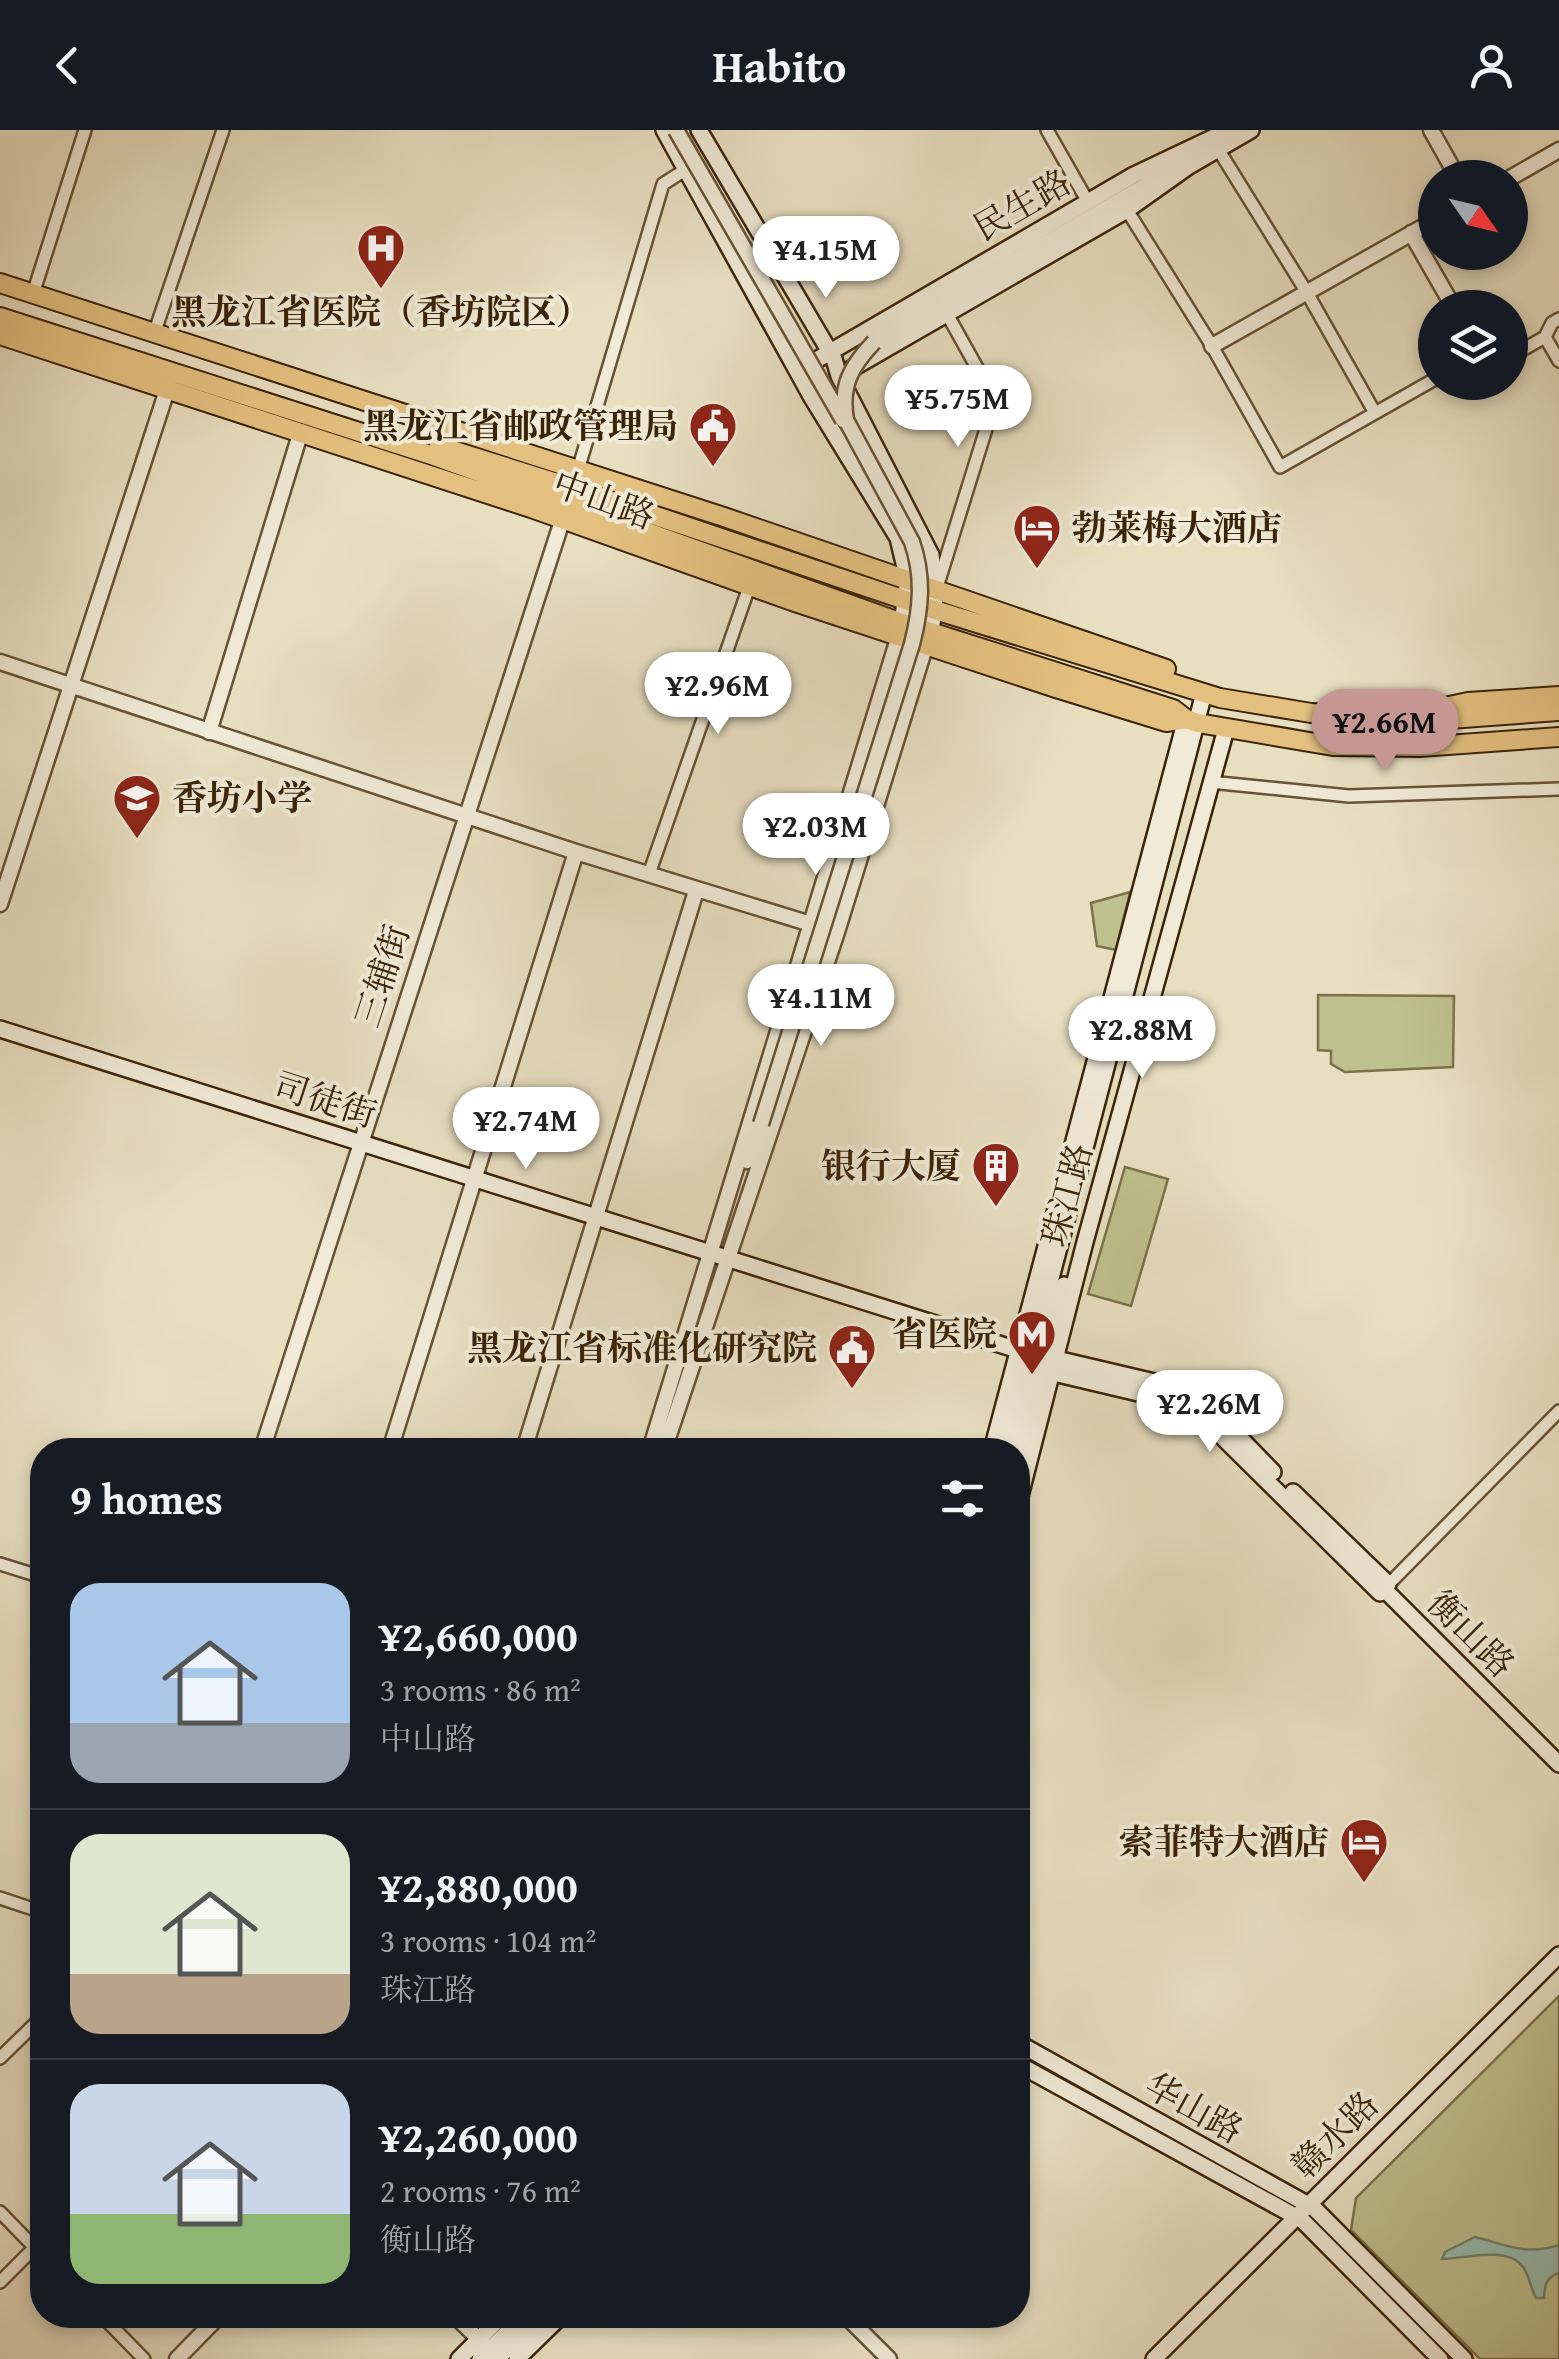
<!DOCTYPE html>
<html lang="en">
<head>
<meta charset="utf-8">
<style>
	body { margin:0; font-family:"Gentium Book Plus","Noto Serif SC",serif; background:#242831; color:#f1f3f6; height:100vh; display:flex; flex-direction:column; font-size:38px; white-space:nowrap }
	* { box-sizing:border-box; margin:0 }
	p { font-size:32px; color:#9ea1a6 }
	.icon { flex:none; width:55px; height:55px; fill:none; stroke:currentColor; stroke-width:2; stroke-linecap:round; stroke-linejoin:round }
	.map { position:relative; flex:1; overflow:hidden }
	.sheet { position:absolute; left:30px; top:1308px; width:1000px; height:890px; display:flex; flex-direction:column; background:#171b24; border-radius:40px; box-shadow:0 5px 15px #0003 }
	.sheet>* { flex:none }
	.needle { width:65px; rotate:124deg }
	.buttons { position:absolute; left:1418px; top:30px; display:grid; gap:20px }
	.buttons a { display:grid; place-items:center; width:110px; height:110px; border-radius:50%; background:#171b24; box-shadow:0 5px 15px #0003; font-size:50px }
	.price { position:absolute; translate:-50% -85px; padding:0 22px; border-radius:35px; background:#fff; color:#222; font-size:32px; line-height:65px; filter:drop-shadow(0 2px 5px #0008) }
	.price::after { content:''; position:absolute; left:50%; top:60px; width:30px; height:22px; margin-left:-15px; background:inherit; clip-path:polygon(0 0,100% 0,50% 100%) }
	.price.selected { background:#c59692; color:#111 }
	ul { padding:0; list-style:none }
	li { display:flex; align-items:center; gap:30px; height:250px; padding:0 40px }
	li+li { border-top:2px solid #363941 }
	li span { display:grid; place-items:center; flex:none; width:280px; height:200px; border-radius:30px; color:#555 }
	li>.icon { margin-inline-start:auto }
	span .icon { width:120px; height:120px; fill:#fffc; stroke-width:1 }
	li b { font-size:42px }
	h2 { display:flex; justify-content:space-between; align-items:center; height:120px; padding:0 40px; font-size:42px }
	header { display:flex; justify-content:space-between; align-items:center; height:130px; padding:0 40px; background:#171b24; font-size:45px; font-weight:800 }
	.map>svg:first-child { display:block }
	.green { fill:#bec08d; stroke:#7c724a; stroke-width:2.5 }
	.water { fill:#97bdb1; stroke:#72806d; stroke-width:2.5 }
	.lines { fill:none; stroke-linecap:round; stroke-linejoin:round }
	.minor-casing { stroke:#665335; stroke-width:16 }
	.tertiary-casing { stroke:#665335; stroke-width:19 }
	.secondary-casing { stroke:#3b2406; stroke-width:20 }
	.primary-casing { stroke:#3b2406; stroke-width:22 }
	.minor { stroke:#f0ead7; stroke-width:11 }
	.tertiary { stroke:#f0ead7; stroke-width:14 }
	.secondary { stroke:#f0ead7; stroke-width:15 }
	.primary { stroke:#e4c080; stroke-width:18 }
	.tertiary-bridge-casing { stroke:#665335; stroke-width:19; stroke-linecap:butt }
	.tertiary-bridge { stroke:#f0ead7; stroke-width:14 }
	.labels { text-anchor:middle; stroke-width:8; stroke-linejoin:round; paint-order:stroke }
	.street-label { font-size:35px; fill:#3b2406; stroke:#f0ead7 }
	.poi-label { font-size:35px; font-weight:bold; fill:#3b2406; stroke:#f0ead7; text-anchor:end }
</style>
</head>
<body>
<header><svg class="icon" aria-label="back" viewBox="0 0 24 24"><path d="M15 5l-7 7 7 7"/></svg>Habito<svg class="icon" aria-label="person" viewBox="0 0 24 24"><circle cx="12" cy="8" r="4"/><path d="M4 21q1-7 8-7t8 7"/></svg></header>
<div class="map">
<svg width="1559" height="2229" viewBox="0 0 1559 2229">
	<rect width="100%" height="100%" fill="#e8dfc1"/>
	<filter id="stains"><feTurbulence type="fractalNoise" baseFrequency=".002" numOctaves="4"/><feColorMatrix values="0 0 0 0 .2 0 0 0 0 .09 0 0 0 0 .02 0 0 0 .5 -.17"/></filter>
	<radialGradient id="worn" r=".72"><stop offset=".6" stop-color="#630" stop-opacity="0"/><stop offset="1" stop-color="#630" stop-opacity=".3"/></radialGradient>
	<path class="green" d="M1130,762L1116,820L1097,816L1091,773Z
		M1318,865L1454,866L1453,937L1345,942L1331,934V921L1318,920Z
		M1125,1037L1168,1049L1131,1176L1088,1164Z
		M1559,1866V2229H1480L1351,2100L1356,2068Z"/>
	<path class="water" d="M1475,2107C1507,2115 1526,2126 1559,2115V2143C1547,2147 1544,2155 1544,2168H1536C1531,2159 1529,2145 1523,2137C1507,2115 1463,2129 1442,2129L1445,2122Z"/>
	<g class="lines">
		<g class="minor-casing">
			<path id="minor" d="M1047,0L1088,72
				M1218,19L1306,161L1375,283
				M1127,80L1212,216L1280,337L1435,249
				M33,164L85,0
				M154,204L223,0
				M1545,207L1559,231
				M1545,207L1552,193L1559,189
				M1510,227L1545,207
				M578,340L663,54L685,40
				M938,454L995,270L947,184
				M1210,652L1349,666L1559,659
				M649,744L749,457
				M0,1434L42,1447
				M1386,1457L1559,1281
				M0,1768L42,1782
				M0,1928L42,1887
				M0,2082L42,2125
				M0,2152L42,2110
				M101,2185L144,2229"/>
		</g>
		<g class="tertiary-casing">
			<path id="tertiary" d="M1431,0L1458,48
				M1510,48L1559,20
				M1411,103L1454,178
				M874,212L1149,53L1194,22
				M1212,216L1435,90
				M0,532L576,722L837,802
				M209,602L301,301
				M0,774L168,257
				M747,1031L761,994
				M262,1320L562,391
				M390,1320L576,722
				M524,1320L696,761
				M650,1320L901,499
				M664,1320L837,802L928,508
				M454,2185L487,2217
				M845,2185L889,2229
				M177,2229L220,2185"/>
		</g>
		<g class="secondary-casing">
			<path id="secondary" d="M664,0L811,266L898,408L908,450L902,493
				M699,0L834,229L839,246L931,425L936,460L931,502
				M801,239L1134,45L1229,0
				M851,239L1127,80L1189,36L1251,0
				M0,899L1018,1220L1041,1240L1168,1270L1200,1285L1380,1463
				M1048,1227L1180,1258L1212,1279L1273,1342
				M992,1320L1186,589
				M1006,1320L1204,563
				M1018,1324L1064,1155
				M1293,1362L1388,1454
				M1018,1374L1085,1112L1226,599
				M1384,1459L1559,1634
				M1018,1913L1314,2078L1464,2229
				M1018,1934L1302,2090L1440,2229
				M459,2229L503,2185
				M480,2229L525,2185
				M497,2229L542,2185
				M517,2229L562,2185
				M1154,2229L1559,1825"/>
		</g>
		<g class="primary-casing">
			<path id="primary" d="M0,153L724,387L1166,539
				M0,187L434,326L902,493L1173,579L1186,589L1198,593L1333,616L1420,617L1559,607
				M0,205L531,378L792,471L1056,558L1166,592L1186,589
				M439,316L570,357L935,480L1220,568L1311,583L1392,586L1422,591L1559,581
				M1421,582L1468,572L1559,566"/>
		</g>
		<use href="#minor" class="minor"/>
		<use href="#tertiary" class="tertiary"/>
		<use href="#secondary" class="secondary"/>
		<use href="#primary" class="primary"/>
		<g class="tertiary-bridge-casing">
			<path id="tertiary-bridge" d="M676,0L843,290
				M761,994L912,514C921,479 924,447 912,412L846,290C840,256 851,236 874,212"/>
		</g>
		<use href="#tertiary-bridge" class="tertiary-bridge"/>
	</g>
	<defs>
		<g id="hospital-pin" transform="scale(2.5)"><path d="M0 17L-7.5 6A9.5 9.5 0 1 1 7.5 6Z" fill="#8f2418" stroke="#f0ead7"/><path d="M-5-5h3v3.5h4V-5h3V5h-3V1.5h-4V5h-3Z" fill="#fff"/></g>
		<g id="civic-pin" transform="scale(2.5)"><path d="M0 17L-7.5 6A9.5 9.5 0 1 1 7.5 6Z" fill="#8f2418" stroke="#f0ead7"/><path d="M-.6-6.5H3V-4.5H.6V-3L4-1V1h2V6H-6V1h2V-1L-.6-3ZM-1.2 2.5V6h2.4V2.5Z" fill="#fff"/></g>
		<g id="hotel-pin" transform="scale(2.5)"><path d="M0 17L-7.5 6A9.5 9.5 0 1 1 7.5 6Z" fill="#8f2418" stroke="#f0ead7"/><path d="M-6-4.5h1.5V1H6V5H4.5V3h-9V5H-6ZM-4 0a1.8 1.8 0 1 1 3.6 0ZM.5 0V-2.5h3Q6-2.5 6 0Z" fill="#fff"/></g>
		<g id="school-pin" transform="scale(2.5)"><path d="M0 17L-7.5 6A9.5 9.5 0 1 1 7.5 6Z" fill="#8f2418" stroke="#f0ead7"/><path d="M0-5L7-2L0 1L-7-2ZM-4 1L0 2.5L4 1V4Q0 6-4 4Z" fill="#fff"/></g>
		<g id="building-pin" transform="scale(2.5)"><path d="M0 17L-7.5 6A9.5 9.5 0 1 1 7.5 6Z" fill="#8f2418" stroke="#f0ead7"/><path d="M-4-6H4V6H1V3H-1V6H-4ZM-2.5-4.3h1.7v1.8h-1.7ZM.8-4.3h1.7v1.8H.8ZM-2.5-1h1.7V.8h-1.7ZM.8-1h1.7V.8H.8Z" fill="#fff"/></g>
		<g id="metro-pin" transform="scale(2.5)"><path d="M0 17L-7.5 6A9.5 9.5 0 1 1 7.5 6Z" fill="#8f2418" stroke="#f0ead7"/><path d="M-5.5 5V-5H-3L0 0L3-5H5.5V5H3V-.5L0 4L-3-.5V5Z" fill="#fff"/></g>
	</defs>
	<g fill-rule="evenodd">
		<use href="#hospital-pin" x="381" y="118"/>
		<use href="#civic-pin" x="713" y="296"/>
		<use href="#hotel-pin" x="1037" y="398"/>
		<use href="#school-pin" x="137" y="668"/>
		<use href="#building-pin" x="996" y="1036"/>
		<use href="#metro-pin" x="1032" y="1204"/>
		<use href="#civic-pin" x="852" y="1218"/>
		<use href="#hotel-pin" x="1364" y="1712"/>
	</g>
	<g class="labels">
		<g class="street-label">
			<text transform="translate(1022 75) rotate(-30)" y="12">民生路</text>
			<text transform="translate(604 370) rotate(20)" y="12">中山路</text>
			<text transform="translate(382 846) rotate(-72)" y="12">三辅街</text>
			<text transform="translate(325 970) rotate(18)" y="12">司徒街</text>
			<text transform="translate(1067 1065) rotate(-75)" y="12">珠江路</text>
			<text transform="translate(1471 1504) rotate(45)" y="12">衡山路</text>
			<text transform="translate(1194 1978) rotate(29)" y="12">华山路</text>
			<text transform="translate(1335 2005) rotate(-45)" y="12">赣水路</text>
		</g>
		<g class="poi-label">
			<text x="381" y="194" text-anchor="middle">黑龙江省医院（香坊院区）</text>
			<text x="678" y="308">黑龙江省邮政管理局</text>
			<text x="1072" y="410" text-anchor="start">勃莱梅大酒店</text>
			<text x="172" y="680" text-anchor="start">香坊小学</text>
			<text x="961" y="1048">银行大厦</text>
			<text x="997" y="1216">省医院</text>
			<text x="817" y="1230">黑龙江省标准化研究院</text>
			<text x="1329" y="1724">索菲特大酒店</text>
		</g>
	</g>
	<rect width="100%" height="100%" filter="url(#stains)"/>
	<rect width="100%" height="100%" fill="url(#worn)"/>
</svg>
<div class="buttons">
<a><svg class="needle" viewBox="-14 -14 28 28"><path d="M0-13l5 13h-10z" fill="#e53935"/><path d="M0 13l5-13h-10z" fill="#9ea1a6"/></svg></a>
<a><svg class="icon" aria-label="layers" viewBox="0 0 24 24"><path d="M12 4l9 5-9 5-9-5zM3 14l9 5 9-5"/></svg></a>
</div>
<b class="price" style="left:826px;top:171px">¥4.15M</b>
<b class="price" style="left:958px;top:320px">¥5.75M</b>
<b class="price" style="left:718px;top:607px">¥2.96M</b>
<b class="price selected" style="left:1385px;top:644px">¥2.66M</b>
<b class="price" style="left:816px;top:748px">¥2.03M</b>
<b class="price" style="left:821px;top:919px">¥4.11M</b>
<b class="price" style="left:1142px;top:951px">¥2.88M</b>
<b class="price" style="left:526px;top:1042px">¥2.74M</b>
<b class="price" style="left:1210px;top:1325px">¥2.26M</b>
<section class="sheet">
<h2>9 homes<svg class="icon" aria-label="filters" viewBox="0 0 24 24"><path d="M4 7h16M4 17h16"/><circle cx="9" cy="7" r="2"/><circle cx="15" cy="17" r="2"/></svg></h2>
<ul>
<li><span style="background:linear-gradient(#a9c7e8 70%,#9aa5b1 0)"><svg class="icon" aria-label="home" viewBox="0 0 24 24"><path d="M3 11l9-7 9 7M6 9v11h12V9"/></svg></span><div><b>¥2,660,000</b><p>3 rooms · 86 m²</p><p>中山路</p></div></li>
<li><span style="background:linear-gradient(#dfe7d0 70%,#b9a48a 0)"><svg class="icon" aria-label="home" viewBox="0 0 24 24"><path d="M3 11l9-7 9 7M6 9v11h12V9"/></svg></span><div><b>¥2,880,000</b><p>3 rooms · 104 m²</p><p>珠江路</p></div></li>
<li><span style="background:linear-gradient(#c9d6e8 65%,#8fb573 0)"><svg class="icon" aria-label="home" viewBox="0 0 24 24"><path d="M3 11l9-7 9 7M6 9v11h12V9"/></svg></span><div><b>¥2,260,000</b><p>2 rooms · 76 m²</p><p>衡山路</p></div></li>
</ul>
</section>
</div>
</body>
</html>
